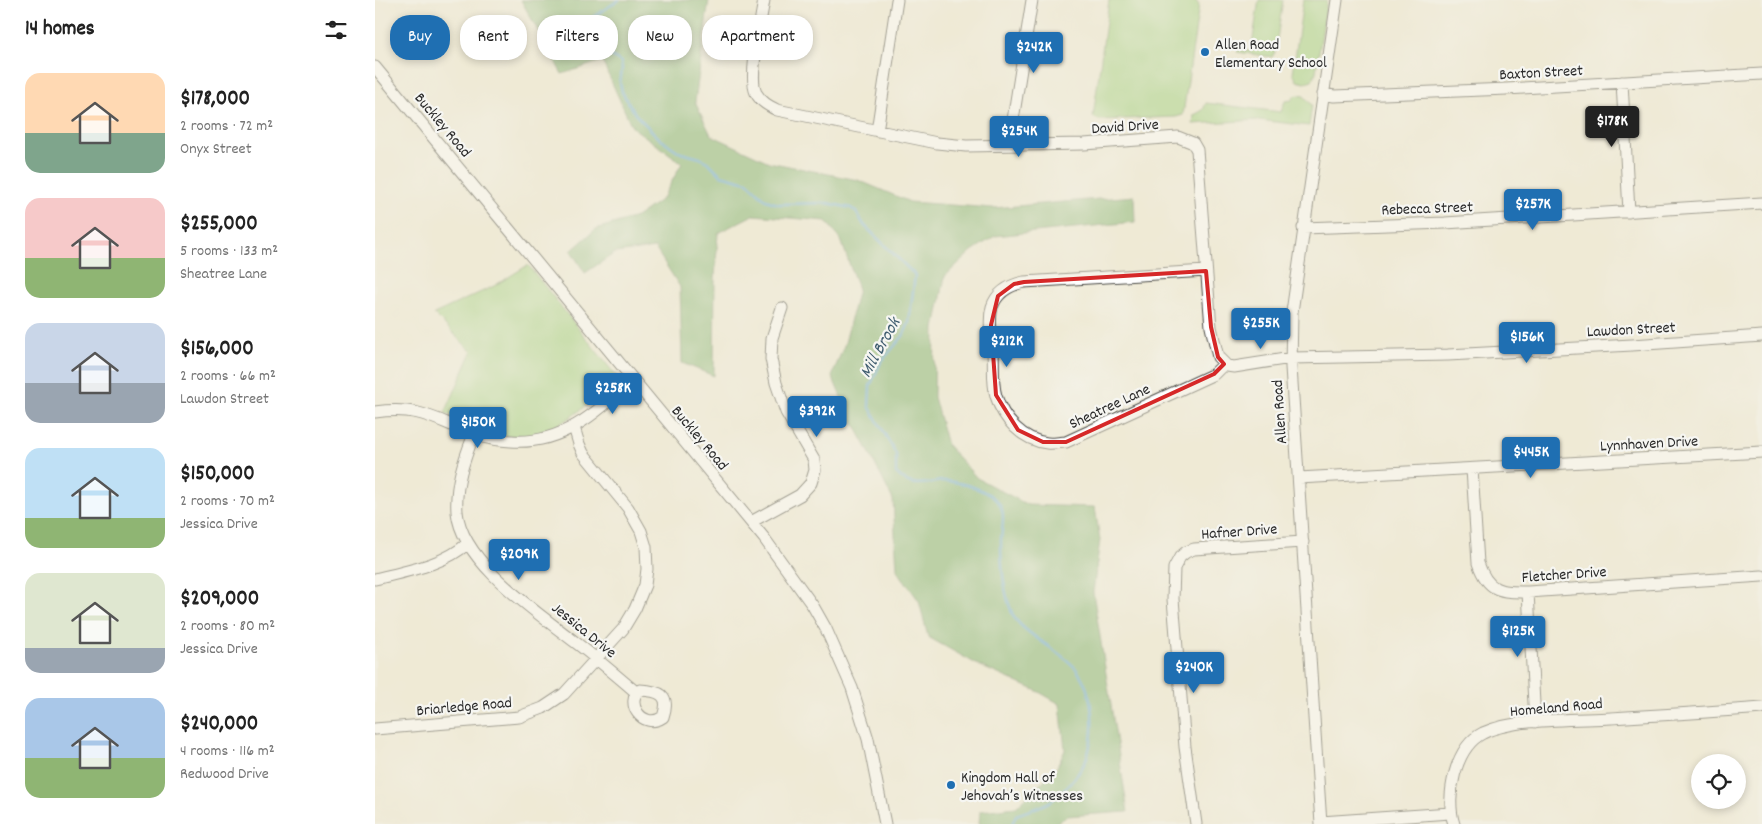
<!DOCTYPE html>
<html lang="en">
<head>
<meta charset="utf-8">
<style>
	body { margin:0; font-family:Dekko,sans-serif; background:#f2f2f2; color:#222; height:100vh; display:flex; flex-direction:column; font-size:19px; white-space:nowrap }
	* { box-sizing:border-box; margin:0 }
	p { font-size:16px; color:#767676 }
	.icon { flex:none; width:28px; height:28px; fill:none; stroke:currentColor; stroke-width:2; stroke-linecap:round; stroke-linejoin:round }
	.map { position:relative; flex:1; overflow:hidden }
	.details { display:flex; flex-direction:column; background:#fff; width:375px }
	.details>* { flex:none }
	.top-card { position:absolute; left:15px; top:15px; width:475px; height:45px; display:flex; gap:10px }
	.buttons { position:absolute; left:1316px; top:754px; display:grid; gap:10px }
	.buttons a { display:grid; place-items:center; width:55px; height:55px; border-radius:50%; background:#fff; box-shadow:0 2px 8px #0003; font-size:25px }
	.price { position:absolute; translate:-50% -42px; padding:0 11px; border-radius:5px; background:#1f6fb2; color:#fff; font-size:16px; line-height:32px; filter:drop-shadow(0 1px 2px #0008) }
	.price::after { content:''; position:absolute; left:50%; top:30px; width:15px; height:11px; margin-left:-8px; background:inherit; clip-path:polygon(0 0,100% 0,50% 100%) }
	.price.selected { background:#222; color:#fff }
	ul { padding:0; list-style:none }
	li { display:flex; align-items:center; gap:15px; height:125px; padding:0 25px }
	li span { display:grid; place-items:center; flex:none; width:140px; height:100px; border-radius:15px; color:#555 }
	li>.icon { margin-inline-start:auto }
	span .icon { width:60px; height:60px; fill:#fffc; stroke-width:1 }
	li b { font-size:21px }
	h2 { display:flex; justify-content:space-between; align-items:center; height:60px; padding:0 25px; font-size:21px }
	.chip { padding:0 18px; border-radius:20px; background:#fff; box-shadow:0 2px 8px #0003; font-size:18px; line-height:45px }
	.chip.selected { background:#1f6fb2; color:#fff }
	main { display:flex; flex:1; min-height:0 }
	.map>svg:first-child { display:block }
	.green { fill:#9fd07f; stroke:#657e55 }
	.forest { fill:#7fb26e; stroke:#556e4c }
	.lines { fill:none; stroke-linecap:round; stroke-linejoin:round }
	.stream { stroke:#5da5d4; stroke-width:2.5 }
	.minor-casing { stroke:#484844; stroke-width:13 }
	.minor { stroke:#fff; stroke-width:11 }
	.marked { fill:none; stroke:#d62828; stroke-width:4; stroke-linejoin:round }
	.poi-dot { fill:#1f6fb2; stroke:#f6f6f2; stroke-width:2 }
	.labels { text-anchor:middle; stroke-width:4.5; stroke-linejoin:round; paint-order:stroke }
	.poi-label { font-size:16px; fill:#2b2b2b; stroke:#f6f6f2; text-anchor:start }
	.street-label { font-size:16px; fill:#2b2b2b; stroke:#f6f6f2 }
	.water-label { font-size:18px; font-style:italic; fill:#3f5c6f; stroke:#f6f6f2 }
</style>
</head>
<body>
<main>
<section class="details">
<h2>14 homes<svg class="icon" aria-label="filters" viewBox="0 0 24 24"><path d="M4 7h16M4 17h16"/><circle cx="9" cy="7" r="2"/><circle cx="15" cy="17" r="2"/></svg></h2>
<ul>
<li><span style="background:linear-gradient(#ffd9b3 60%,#7fa58c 0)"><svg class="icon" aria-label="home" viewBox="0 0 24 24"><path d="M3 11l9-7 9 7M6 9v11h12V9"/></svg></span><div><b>$178,000</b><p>2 rooms · 72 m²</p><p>Onyx Street</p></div></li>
<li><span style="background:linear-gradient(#f6c9c9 60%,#8fb573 0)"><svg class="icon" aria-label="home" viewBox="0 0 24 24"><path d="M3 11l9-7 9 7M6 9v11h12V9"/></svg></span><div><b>$255,000</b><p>5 rooms · 133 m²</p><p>Sheatree Lane</p></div></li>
<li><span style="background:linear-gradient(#c9d6e8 60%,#9aa5b1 0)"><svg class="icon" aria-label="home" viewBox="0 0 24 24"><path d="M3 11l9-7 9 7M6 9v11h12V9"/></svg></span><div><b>$156,000</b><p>2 rooms · 66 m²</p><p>Lawdon Street</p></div></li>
<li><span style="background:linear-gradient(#bfe0f5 70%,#8fb573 0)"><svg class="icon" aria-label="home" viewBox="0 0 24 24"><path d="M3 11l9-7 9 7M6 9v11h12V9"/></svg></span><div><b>$150,000</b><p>2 rooms · 70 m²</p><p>Jessica Drive</p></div></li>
<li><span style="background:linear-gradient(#dfe7d0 75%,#9aa5b1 0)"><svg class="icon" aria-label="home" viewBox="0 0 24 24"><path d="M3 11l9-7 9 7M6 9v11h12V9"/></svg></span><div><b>$209,000</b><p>2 rooms · 80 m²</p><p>Jessica Drive</p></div></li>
<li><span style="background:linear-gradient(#a9c7e8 60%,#8fb573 0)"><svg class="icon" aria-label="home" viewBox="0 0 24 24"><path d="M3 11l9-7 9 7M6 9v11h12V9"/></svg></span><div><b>$240,000</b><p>4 rooms · 116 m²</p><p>Redwood Drive</p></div></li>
</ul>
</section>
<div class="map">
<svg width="1387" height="824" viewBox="0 0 1387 824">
	<rect width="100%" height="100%" fill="#f6f6f2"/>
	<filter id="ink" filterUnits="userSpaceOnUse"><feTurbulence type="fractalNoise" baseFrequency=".02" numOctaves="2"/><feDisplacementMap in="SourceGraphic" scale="10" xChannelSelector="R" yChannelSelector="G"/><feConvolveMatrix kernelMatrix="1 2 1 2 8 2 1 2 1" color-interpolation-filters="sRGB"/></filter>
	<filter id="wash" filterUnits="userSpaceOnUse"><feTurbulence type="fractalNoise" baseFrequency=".0096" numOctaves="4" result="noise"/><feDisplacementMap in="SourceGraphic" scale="20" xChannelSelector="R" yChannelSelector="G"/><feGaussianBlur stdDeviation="1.12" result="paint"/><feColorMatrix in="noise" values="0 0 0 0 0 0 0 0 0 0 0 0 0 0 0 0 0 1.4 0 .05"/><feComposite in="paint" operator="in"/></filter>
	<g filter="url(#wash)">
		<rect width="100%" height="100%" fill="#efead5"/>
		<path class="green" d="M734,0H820L824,5L808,115L801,117L724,120L718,117Z
			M884,0H908L900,52L897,57L862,52L863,49L876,51Z
			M928,0H952L941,72L937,81L930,83L922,81L918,73Z
			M922,95L929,96L937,105L934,126L884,120L818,124L819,115L828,110L831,103L906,112L910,101L917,100L919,96Z
			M153,265L242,377L241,380C204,411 170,448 116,433C100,429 85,420 70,413L97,352L59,314L119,286Z"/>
		<path class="forest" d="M146,0H334L320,102L336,135L394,162L483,180L535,202L618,208L759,196L760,222L620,236L597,251L570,276L560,329L559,397L572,445L602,478L653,505L720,507L725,540L718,592L753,812L692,816L679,824H604L605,811L641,807L681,769L690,750L685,704L664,692L605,666L553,637L544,601L522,570L518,500L492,448L471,409L457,376L470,343L483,289L466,240L451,221L378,215L343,233L340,279L339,376L307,363L305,287L280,248L240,253L210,273L196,251L221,229L261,217L287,199L307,163L257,127L227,61L187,74Z"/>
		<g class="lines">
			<path class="stream" d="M244,0L213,20L211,40L246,62L247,69L245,83L247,92L261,115L285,139L306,153L325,158L334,163L346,175L372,182L391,200L403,204L452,203L476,208L481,212L489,225L540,275L534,323L528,336L506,362L495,386L494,406L521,454V473C526,477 530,482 537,483C547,486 560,481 570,481C586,482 616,490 625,505C631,515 626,531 626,542C626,566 628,590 637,613C644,632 687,651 702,670C719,693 721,730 712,757C707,772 689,792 676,801C666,807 652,811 641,815L637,824"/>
		</g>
	</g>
	<g filter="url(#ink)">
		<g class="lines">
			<g class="minor-casing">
				<path id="minor" d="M389,0C386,20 373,77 381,93C386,102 394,106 402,110L562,143L591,146L709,144L803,137L818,143L822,150L836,327L843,357L852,366L859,367L916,358L1073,355L1257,345L1387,336
					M0,67L389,538L438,606L451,629L477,688L493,739L510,824
					M1247,82L1254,212
					M948,94L959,96L1132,89L1387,74
					M502,131L522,0
					M634,145L657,0
					M928,228L1070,223L1387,203
					M831,271L649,282C635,285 622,292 617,307C613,321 617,339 618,353C619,366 617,383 621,396C628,419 647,440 672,443C678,444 685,442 691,442L839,374L849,364
					M0,412C46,406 58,419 99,434C111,439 123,440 136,441C188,445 222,412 258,379
					M99,434C89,460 80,484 82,512C87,563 162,612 200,642C221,658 241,675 262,693
					M1097,469L1103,563C1113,592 1125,592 1153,592L1387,576
					M924,478L1387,452
					M376,522L425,495L436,483L440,470L439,460L411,412L401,383L396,359L397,338L407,308
					M0,579C32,571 69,565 93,543
					M1153,592L1160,722
					M265,690C284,691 296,694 288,717C267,731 249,701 265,690Z
					M0,729L144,717L168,708L189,694L248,629L260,609L270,585L272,569L271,547L266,531L253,508L208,453L204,444L199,427
					M946,822L1075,813
					M821,824L810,747L798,599L799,568L805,557L811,552L819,549L928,542
					M946,824L916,367L917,312L962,0
					M1079,824C1070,797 1080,747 1108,733C1140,718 1200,720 1236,718C1286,715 1337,712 1387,708"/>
			</g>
			<use href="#minor" class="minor"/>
		</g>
	</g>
	<path d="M0 0H1387V824H0ZM831,271L836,327L843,357L849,364L839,374L691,442H668L643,430L621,395L616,325L623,296L639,284L649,282Z" fill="#efead5" fill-opacity=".55" fill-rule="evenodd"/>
	<path class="marked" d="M831,271L836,327L843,357L849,364L839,374L691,442H668L643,430L621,395L616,325L623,296L639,284L649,282Z"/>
	<g class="poi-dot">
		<circle cx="830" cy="52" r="5"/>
		<circle cx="576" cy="785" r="5"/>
	</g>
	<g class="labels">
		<g class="poi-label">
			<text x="840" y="49">Allen Road<tspan x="840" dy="18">Elementary School</tspan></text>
			<text x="586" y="782">Kingdom Hall of<tspan x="586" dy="18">Jehovah’s Witnesses</tspan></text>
		</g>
		<g class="street-label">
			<text transform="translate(1166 71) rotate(-3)" y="6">Baxton Street</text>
			<text transform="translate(69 124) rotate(50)" y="6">Buckley Road</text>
			<text transform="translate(750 125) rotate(-4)" y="6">David Drive</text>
			<text transform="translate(1052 207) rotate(-2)" y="6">Rebecca Street</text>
			<text transform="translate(1256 328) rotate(-3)" y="6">Lawdon Street</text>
			<text transform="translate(734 405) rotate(-25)" y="6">Sheatree Lane</text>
			<text transform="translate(903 412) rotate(-94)" y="6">Allen Road</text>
			<text transform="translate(326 437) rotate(50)" y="6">Buckley Road</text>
			<text transform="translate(1274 442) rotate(-3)" y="6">Lynnhaven Drive</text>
			<text transform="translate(864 530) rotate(-4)" y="6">Hafner Drive</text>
			<text transform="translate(1189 573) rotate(-4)" y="6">Fletcher Drive</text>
			<text transform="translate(210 629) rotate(39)" y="6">Jessica Drive</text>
			<text transform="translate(89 705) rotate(-5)" y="6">Briarledge Road</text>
			<text transform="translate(1181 706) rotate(-5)" y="6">Homeland Road</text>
		</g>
		<g class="water-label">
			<text transform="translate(504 347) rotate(-61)" y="6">Mill Brook</text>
		</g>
	</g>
</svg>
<div class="buttons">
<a><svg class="icon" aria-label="locate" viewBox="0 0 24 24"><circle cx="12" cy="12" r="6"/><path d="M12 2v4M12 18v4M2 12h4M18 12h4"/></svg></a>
</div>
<b class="price" style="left:659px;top:74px">$242K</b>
<b class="price selected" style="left:1237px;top:148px">$178K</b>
<b class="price" style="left:644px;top:158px">$254K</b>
<b class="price" style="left:1158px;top:231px">$257K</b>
<b class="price" style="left:886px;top:350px">$255K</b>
<b class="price" style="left:1152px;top:364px">$156K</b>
<b class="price" style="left:632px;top:368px">$212K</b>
<b class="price" style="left:238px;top:415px">$258K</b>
<b class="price" style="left:442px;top:438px">$392K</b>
<b class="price" style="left:103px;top:449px">$150K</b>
<b class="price" style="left:1156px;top:479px">$445K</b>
<b class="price" style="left:144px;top:581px">$209K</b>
<b class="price" style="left:1143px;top:658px">$125K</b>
<b class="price" style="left:819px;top:694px">$240K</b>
<div class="top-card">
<a class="chip selected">Buy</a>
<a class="chip">Rent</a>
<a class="chip">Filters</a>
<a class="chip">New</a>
<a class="chip">Apartment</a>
</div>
</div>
</main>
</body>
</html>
